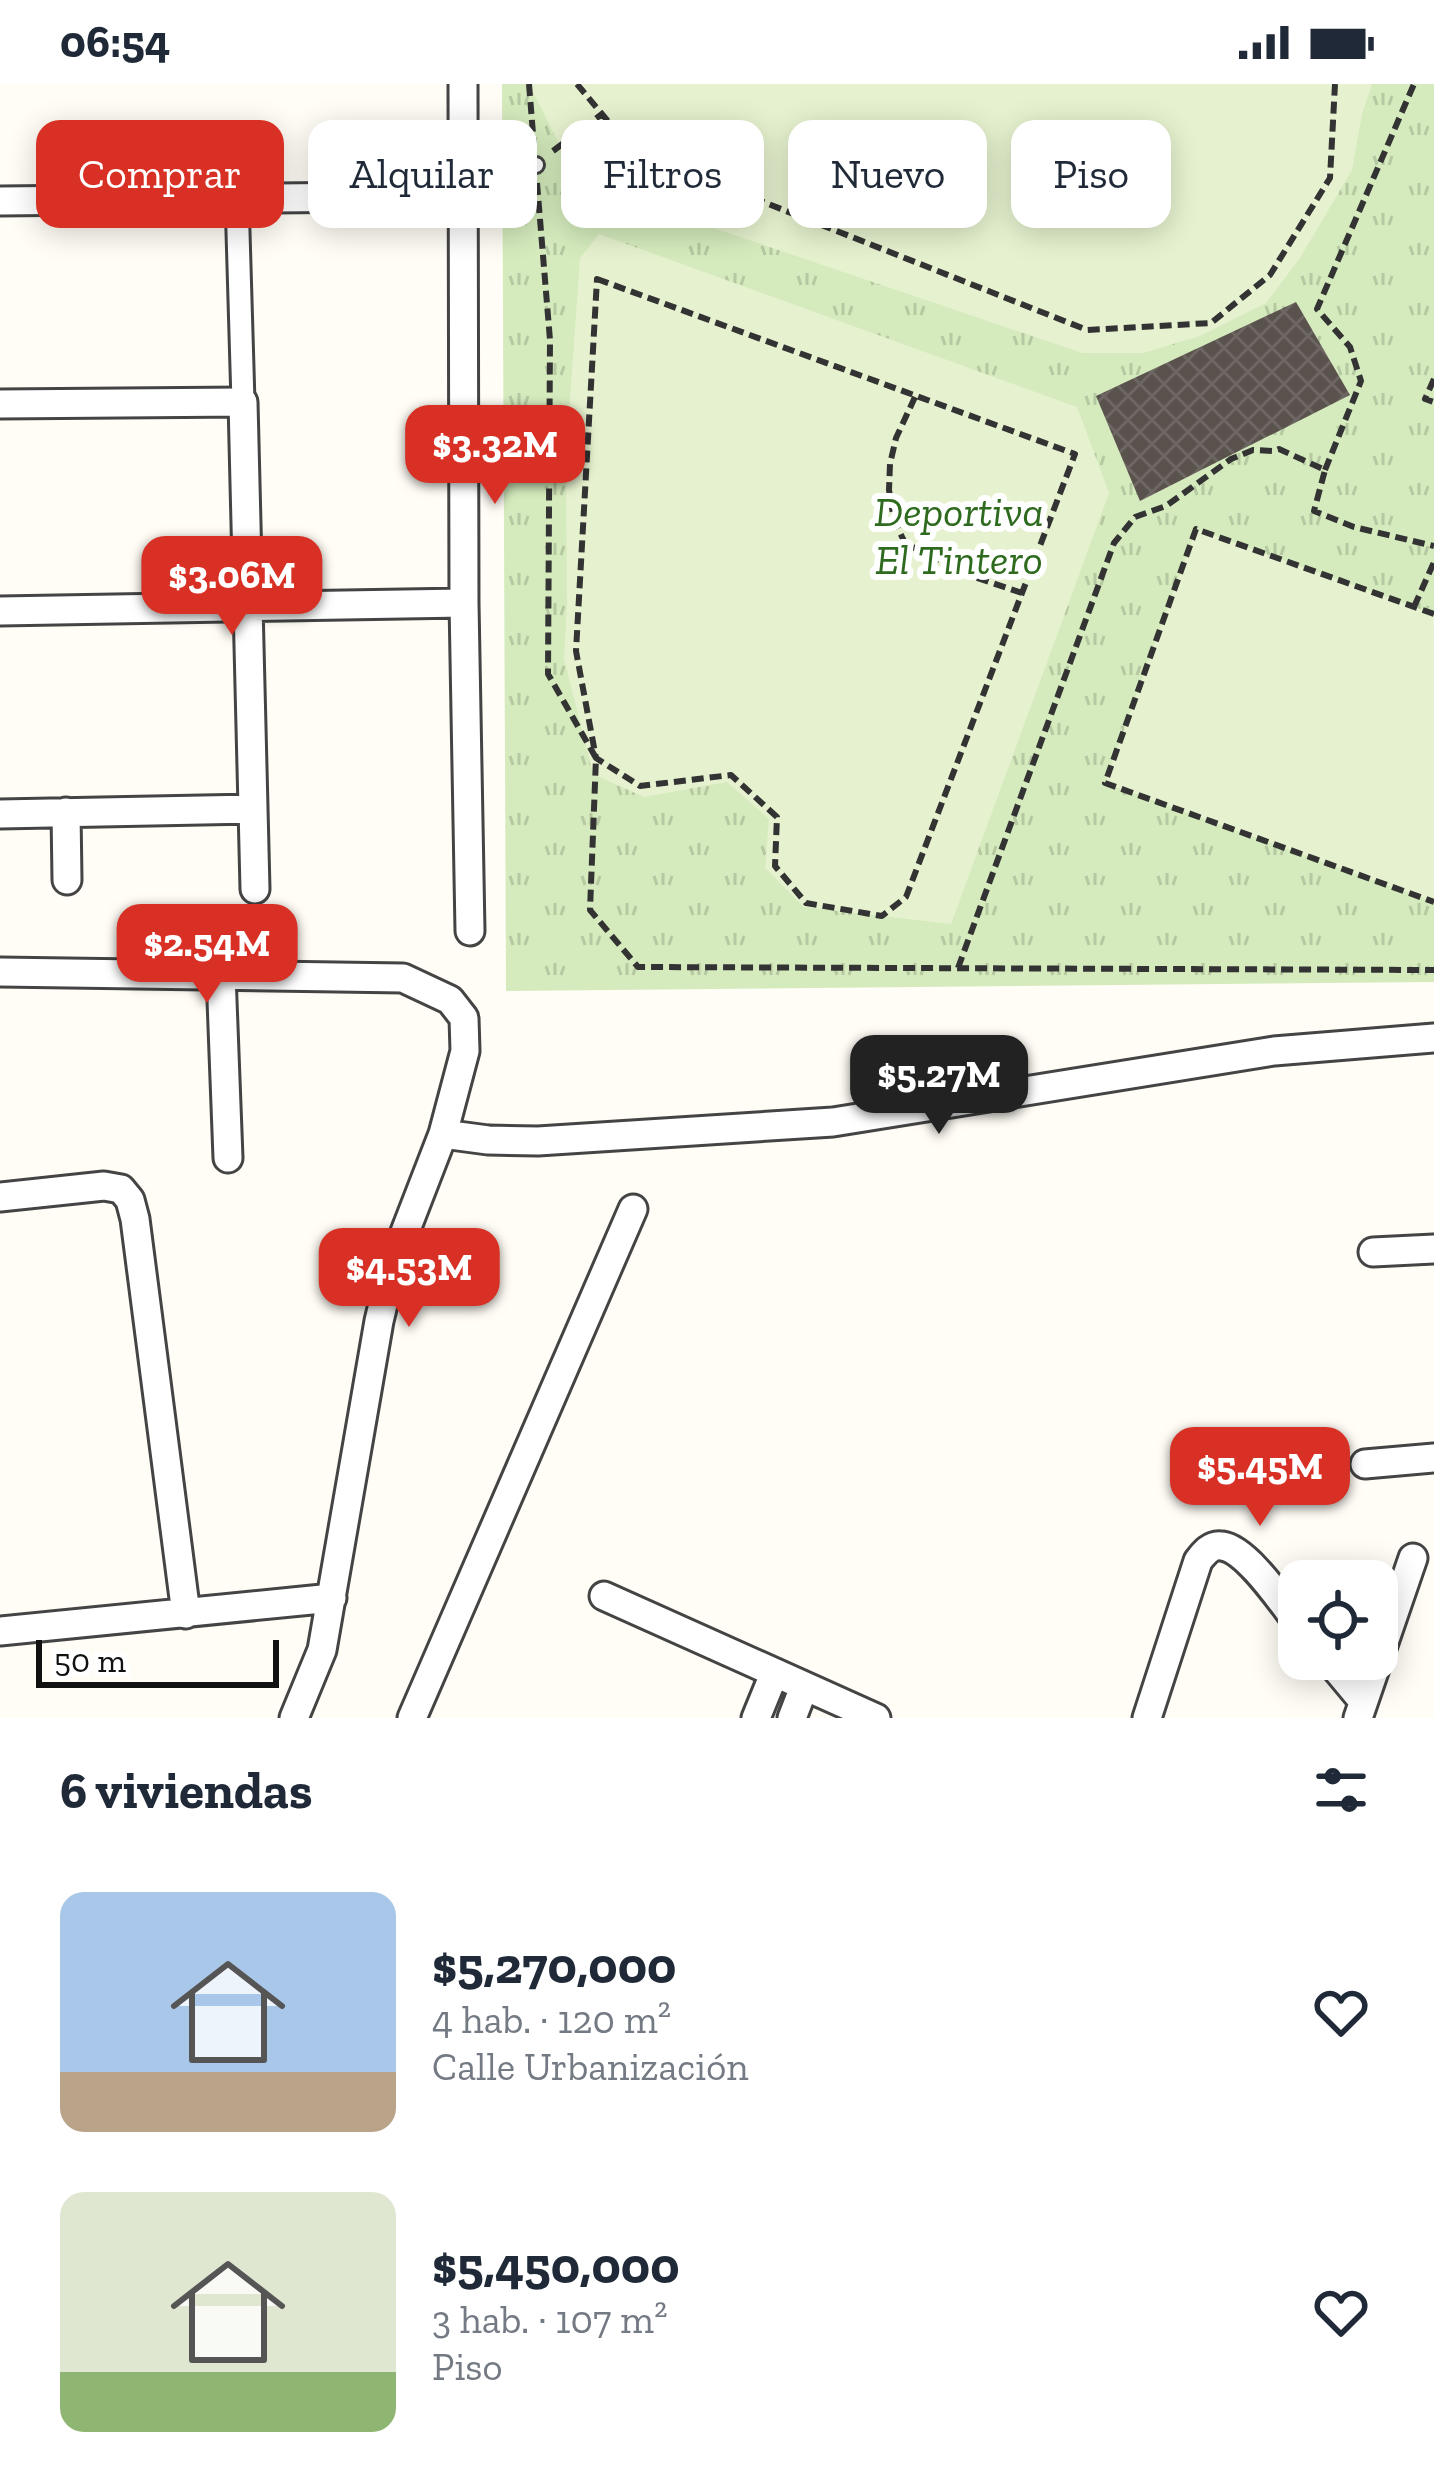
<!DOCTYPE html>
<html lang="es">
<head>
<meta charset="utf-8">
<style>
	body { margin:0; font-family:"Zilla Slab",serif; background:#f2f2f3; color:#1f2937; height:100vh; display:flex; flex-direction:column; font-size:45px; white-space:nowrap }
	* { box-sizing:border-box; margin:0 }
	p { font-size:39px; color:#747a83 }
	.icon { flex:none; width:66px; height:66px; fill:none; stroke:currentColor; stroke-width:2; stroke-linecap:round; stroke-linejoin:round }
	.map { position:relative; height:1634px; overflow:hidden }
	.panel { display:flex; flex-direction:column; background:#fff; flex:1 }
	.panel>* { flex:none }
	.guide { position:absolute; left:36px; top:36px; width:1362px; height:108px; display:flex; gap:24px }
	.controls { position:absolute; left:1278px; top:1476px; display:grid; gap:24px }
	.controls a { display:grid; place-items:center; width:120px; height:120px; border-radius:24px; background:#fff; box-shadow:0 6px 30px #0003; font-size:60px }
	.scale { position:absolute; left:36px; bottom:30px; width:243px; box-sizing:border-box; padding-left:12px; border:6px solid #111; border-top:0; font-size:33px; line-height:42px; white-space:nowrap; color:#111; -webkit-text-stroke:9px #fff; paint-order:stroke }
	.price { position:absolute; translate:-50% -102px; padding:0 27px; border-radius:24px; background:#d93025; color:#fff; font-size:39px; line-height:78px; filter:drop-shadow(0 3px 6px #0008) }
	.price::after { content:''; position:absolute; left:50%; top:72px; width:36px; height:27px; margin-left:-18px; background:inherit; clip-path:polygon(0 0,100% 0,50% 100%) }
	.price.current { background:#222; color:#fff }
	ul { padding:0; list-style:none }
	li { display:flex; align-items:center; gap:36px; height:300px; padding:0 60px }
	li span { display:grid; place-items:center; flex:none; width:336px; height:240px; border-radius:24px; color:#555 }
	li>.icon { margin-inline-start:auto }
	span .icon { width:144px; height:144px; fill:#fffc; stroke-width:1 }
	li b { font-size:51px }
	h2 { display:flex; justify-content:space-between; align-items:center; height:144px; padding:0 60px; font-size:51px }
	.pill { padding:0 42px; border-radius:24px; background:#fff; box-shadow:0 6px 30px #0003; font-size:42px; line-height:108px }
	.pill.current { background:#d93025; color:#fff }
	.status { display:flex; justify-content:space-between; align-items:center; height:84px; padding:0 60px; background:#fff; direction:ltr }
	.status svg { height:33px; fill:currentColor }
	.map>svg:first-child { display:block }
	.park { fill:url(#park-tufts) }
	.pitch { fill:#e6f2cf }
	.building { fill:url(#building-cross-hatch) }
	.lines { fill:none; stroke-linecap:round; stroke-linejoin:round }
	.service-casing { stroke:#444; stroke-width:20 }
	.pedestrian-casing { stroke:#444; stroke-width:27 }
	.minor-casing { stroke:#444; stroke-width:33 }
	.path { stroke:#333; stroke-width:6; stroke-dasharray:12 6; stroke-linecap:butt }
	.service { stroke:#fff; stroke-width:14 }
	.pedestrian { stroke:#fff; stroke-width:21 }
	.minor { stroke:#fff; stroke-width:27 }
	.labels { text-anchor:middle; stroke-width:12; stroke-linejoin:round; paint-order:stroke }
	.park-label { font-size:42px; font-style:italic; fill:#2f6b1f; stroke:#fff }
</style>
</head>
<body>
<div class="status"><b>06:54</b><svg viewBox="0 0 49 12"><path d="M0 12V9h3v3zM5 12V6h3v6zM10 12V3h3v9zM15 12V0h3v12zM26 1h20v11H26zM47 4h2v5h-2z"/></svg></div>
<div class="map">
<svg width="1434" height="1634" viewBox="0 0 1434 1634">
	<defs>
		<pattern id="park-tufts" width="24" height="20" patternUnits="userSpaceOnUse" patternTransform="scale(3)"><rect width="24" height="20" fill="#d5ebbd"/><path d="M3 7l-1-3M5 7V3M7 7l1-3M15 17l-1-3M17 17v-4M19 17l1-3" fill="none" stroke="#b6c8a1"/></pattern>
		<pattern id="building-cross-hatch" width="8" height="8" patternUnits="userSpaceOnUse" patternTransform="scale(3)"><rect width="8" height="8" fill="#5a524d"/><path d="M0 0l8 8M0 8l8-8" fill="none" stroke="#6d6662"/></pattern>
	</defs>
	<rect width="100%" height="100%" fill="#fffdf5"/>
	<path class="park" d="M502,0H1434V898L506,907Z"/>
	<path class="pitch" d="M529,0H1372L1362,30L1352,86L1300,174L1266,219L1200,252L1143,269H1082L637,118L564,70Z
		M599,150L1077,323L1109,409L951,840L804,823L765,784L769,735L727,698L644,713L593,690L564,574L567,519L566,371L580,174Z
		M1196,445L1434,530V818L1105,699Z"/>
	<path class="building" d="M1296,218L1350,311L1140,417L1096,312Z"/>
	<g class="lines">
		<g class="service-casing">
			<path id="service" d="M463,112L526,82L536,81"/>
		</g>
		<g class="pedestrian-casing">
			<path id="pedestrian" d="M237,114L243,318"/>
		</g>
		<g class="minor-casing">
			<path id="minor" d="M463,0L464,519L470,847
				M0,117L463,112
				M0,320L243,318L255,805
				M0,527L464,519
				M66,728L67,796
				M0,730L253,725
				M0,888L403,894L450,916L464,934L465,967L443,1050L393,1179L379,1237L322,1566L294,1634
				M221,890L228,1074
				M443,1050L488,1056L538,1057L833,1038L1274,967L1434,954
				M0,1113L104,1102L121,1105L130,1116L135,1135L186,1530
				M1373,1168L1434,1165
				M1365,1380L1434,1374
				M604,1512L876,1634
				M0,1547L332,1514
				M1328,1575L1363,1617
				M412,1634L633,1125
				M756,1634L774,1590
				M792,1634L804,1603
				M1147,1634L1198,1477C1204,1469 1211,1460 1222,1462C1247,1465 1283,1520 1299,1540
				M1358,1634L1413,1474"/>
		</g>
		<path class="path" d="M529,0L534,62
			M577,0L632,66L1087,246L1211,239L1270,191L1330,94L1335,0
			M553,67L602,30
			M537,99L550,256L548,590L596,674L590,826L638,883L1434,886
			M597,195L1075,370L906,813L882,832L806,819L775,782L777,733L731,691L640,702L596,674L576,567Z
			M1434,295L1425,315L1434,318
			M915,313L896,354L890,380L889,406L894,436L904,457L942,482L1022,509
			M1325,386L1361,297L1350,263L1317,225L1414,0
			M1414,523L1434,478
			M1434,530L1196,445L1105,699L1434,818
			M958,884L1114,459L1135,433L1166,422L1231,375L1253,366L1274,367L1279,365L1325,386L1314,427L1354,443L1434,462"/>
		<use href="#service" class="service"/>
		<use href="#pedestrian" class="pedestrian"/>
		<use href="#minor" class="minor"/>
	</g>
	<g class="labels">
		<g class="park-label">
			<text x="959" y="442">Deportiva<tspan x="959" dy="48">El Tintero</tspan></text>
		</g>
	</g>
</svg>
<div class="controls">
<a><svg class="icon" aria-label="locate" viewBox="0 0 24 24"><circle cx="12" cy="12" r="6"/><path d="M12 2v4M12 18v4M2 12h4M18 12h4"/></svg></a>
</div>
<div class="scale">50 m</div>
<b class="price" style="left:495px;top:423px">$3.32M</b>
<b class="price" style="left:232px;top:554px">$3.06M</b>
<b class="price" style="left:207px;top:922px">$2.54M</b>
<b class="price current" style="left:939px;top:1053px">$5.27M</b>
<b class="price" style="left:409px;top:1246px">$4.53M</b>
<b class="price" style="left:1260px;top:1445px">$5.45M</b>
<div class="guide">
<a class="pill current">Comprar</a>
<a class="pill">Alquilar</a>
<a class="pill">Filtros</a>
<a class="pill">Nuevo</a>
<a class="pill">Piso</a>
</div>
</div>
<section class="panel">
<h2>6 viviendas<svg class="icon" aria-label="filters" viewBox="0 0 24 24"><path d="M4 7h16M4 17h16"/><circle cx="9" cy="7" r="2"/><circle cx="15" cy="17" r="2"/></svg></h2>
<ul>
<li><span style="background:linear-gradient(#a9c7e8 75%,#b9a48a 0)"><svg class="icon" aria-label="home" viewBox="0 0 24 24"><path d="M3 11l9-7 9 7M6 9v11h12V9"/></svg></span><div><b>$5,270,000</b><p>4 hab. · 120 m²</p><p>Calle Urbanización</p></div><svg class="icon" aria-label="heart" viewBox="0 0 24 24"><path d="M12 20l-8-8c-3-5 5-10 8-4 3-6 11-1 8 4z"/></svg></li>
<li><span style="background:linear-gradient(#dfe7d0 75%,#8fb573 0)"><svg class="icon" aria-label="home" viewBox="0 0 24 24"><path d="M3 11l9-7 9 7M6 9v11h12V9"/></svg></span><div><b>$5,450,000</b><p>3 hab. · 107 m²</p><p>Piso</p></div><svg class="icon" aria-label="heart" viewBox="0 0 24 24"><path d="M12 20l-8-8c-3-5 5-10 8-4 3-6 11-1 8 4z"/></svg></li>
</ul>
</section>
</body>
</html>
